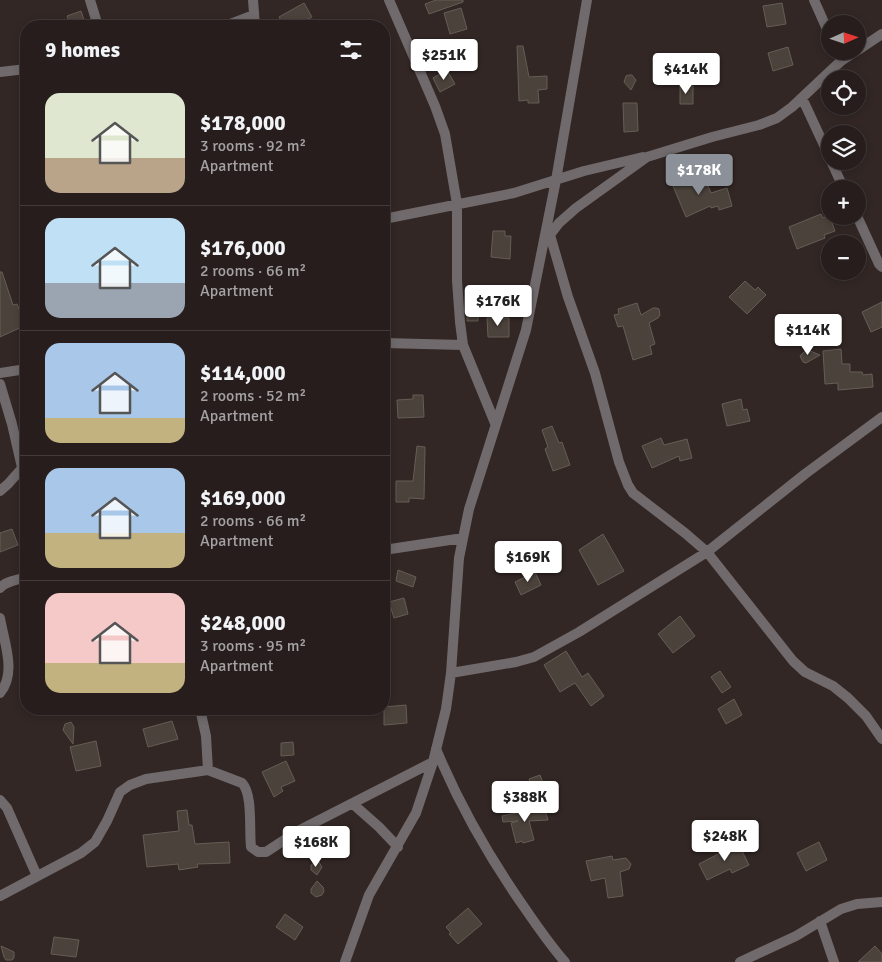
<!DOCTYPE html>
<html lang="en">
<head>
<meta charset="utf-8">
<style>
	body { margin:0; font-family:Signika,sans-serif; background:#322a29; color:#f1f3f6; height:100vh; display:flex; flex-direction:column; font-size:19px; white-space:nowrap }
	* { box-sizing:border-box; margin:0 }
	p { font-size:16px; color:#a4a2a3 }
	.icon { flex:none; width:28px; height:28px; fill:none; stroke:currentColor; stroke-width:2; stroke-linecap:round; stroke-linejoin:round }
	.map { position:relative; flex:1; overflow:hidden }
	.drawer { position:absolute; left:20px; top:20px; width:370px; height:695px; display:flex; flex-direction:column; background:#261d1c; border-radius:20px; box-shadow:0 2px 8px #0003,0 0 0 1px #423b3b }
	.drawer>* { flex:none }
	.needle { width:32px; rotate:87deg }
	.buttons { position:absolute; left:821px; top:15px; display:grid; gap:10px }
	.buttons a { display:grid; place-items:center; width:45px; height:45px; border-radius:50%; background:#261d1c; box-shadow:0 2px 8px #0003,0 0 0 1px #423b3b; font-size:25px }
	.price { position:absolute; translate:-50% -42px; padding:0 11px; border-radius:5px; background:#fff; color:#222; font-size:16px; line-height:32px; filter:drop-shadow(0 1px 2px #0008) }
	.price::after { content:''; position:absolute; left:50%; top:30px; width:15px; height:11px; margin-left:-8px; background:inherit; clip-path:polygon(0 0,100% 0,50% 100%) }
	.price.active { background:#8c9099; color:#fff }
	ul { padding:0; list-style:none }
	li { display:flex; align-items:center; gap:15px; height:125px; padding:0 25px }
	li+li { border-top:1px solid #423b3b }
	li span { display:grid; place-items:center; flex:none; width:140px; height:100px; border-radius:15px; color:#555 }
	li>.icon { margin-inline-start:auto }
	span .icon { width:60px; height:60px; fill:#fffc; stroke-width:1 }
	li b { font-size:21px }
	h2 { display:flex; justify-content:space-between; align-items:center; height:60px; padding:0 25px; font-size:21px }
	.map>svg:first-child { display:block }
	.building { fill:#4b423b; stroke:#665d55 }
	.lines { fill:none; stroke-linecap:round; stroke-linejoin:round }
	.minor { stroke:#706a6c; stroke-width:10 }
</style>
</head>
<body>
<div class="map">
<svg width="882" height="962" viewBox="0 0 882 962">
	<rect width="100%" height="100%" fill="#322725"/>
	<path class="building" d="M436,0H463V2L429,14L425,4Z
		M304,3L312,17L295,26H284L279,17Z
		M782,3L786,24L767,27L763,6Z
		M461,8L467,29L450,34L444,13Z
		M81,11L86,26H71L67,16Z
		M517,46H523L529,77L547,76V89L538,90L539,103H528V100L519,101Z
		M788,47L793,65L773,71L768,53Z
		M447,70L455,84L440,92L433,78Z
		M629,75H632L636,80L631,90L624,82L626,76Z
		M680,86H693V104H680Z
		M623,103H637L638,131L624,132Z
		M684,174L688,183L704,176L711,193L727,188L732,206L719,210L718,206L711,208L710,206L686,217L673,186L676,184L674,179Z
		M821,214L823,218L829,215L835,231L824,235L825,238L797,249L789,227Z
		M493,231H505V236H511L510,259L491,257Z
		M0,272H2L13,305L17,304L26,325L0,337Z
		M745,281L755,290L758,287L766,295L747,314L729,297Z
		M468,299L479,300L478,321H467Z
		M882,302V327L871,332L862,312Z
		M637,303L641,315L653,308H656L659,309L660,315L658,318L649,323L655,344L650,346L652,354L633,360L623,326L618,327L614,315L619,314L618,309Z
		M487,318H509V337H488Z
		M841,349L842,364H850V372H862L863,375L872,374L873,387L838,390V383L825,384L823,351Z
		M808,350L820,355L806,363L803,362L800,356L805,351Z
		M413,395H423L424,417L398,418L397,400L413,399Z
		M741,399L743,410L747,409L750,421L727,426L722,404Z
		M552,426L559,443L562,442L570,465L553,471L545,449L548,447L542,430Z
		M661,438L664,445L687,439L692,458L680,461L679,456L652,468L642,446Z
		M417,446L425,447L424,499L409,498V502H396V481H413Z
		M12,529L18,545L0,552V533Z
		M603,534L624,571L598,585L579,550Z
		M398,570L416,577L413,587L396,581Z
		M535,572L541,585L521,595L515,582Z
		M404,598L408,614L394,618L389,602Z
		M680,616L695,636L673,653L658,634Z
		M566,651L582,677L588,673L604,696L591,706L575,683L560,692L544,665Z
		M720,671L731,687L722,693L711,677Z
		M734,699L742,715L726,724L718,709Z
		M406,705L407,723L384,725V707Z
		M172,721L178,739L148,747L143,729Z
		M71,722L74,727L73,744L63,730L65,724Z
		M96,741L101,766L76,771L70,747Z
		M293,742L294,755L281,756V743Z
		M286,761L295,781L281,787L283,791L274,797L262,772Z
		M540,775L549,798L537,802L529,779Z
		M544,807L548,820L529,821L534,840L523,843L522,841L516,843L511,823L518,821L503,822L502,816Z
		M187,810L189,825H192L195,844L229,842L230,863L197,864L198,867L179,870L178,864L147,867L143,835L179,831L177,811Z
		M737,841L749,865L732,873L730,869L707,880L699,864L722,852L721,850Z
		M819,842L827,860L806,871L797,853Z
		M612,856L613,860L626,858L631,864L629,869L620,872L623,896L608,898L605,878L591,881L586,861Z
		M316,862H319L322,867L317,875L311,870V865Z
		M317,881L323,887L324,891L322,895L316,897L311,893V889Z
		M468,908L482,924L458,944L449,934L451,933L446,927Z
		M285,914L303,927L295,940L276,927Z
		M54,937L79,940L76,957L51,954Z
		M1,946L14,952V958L12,960H6L4,957Z
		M875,946L882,954V962H858Z"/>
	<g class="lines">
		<path class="minor" d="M90,0L98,26
			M253,0L255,26
			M389,0L435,106L445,134L457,204V281L460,322L463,345L495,423
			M814,0L830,36
			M225,26L254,15
			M858,50L882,34
			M837,51L841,61
			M0,72L26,69
			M802,98L830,158
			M831,161L844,189
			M857,216L879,264L882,267
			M384,219L514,193L584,171L643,157
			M550,235L568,297L595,373L619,462L628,485L633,493L685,533L707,552L793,661L805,672L833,686L848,698L866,716L882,739
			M546,240L559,223L576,208L647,157L712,137L759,125L777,118L792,107L841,61L856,51
			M384,343L463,345
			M0,373L26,369
			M0,384L12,424L26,485
			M0,491L8,484L24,466
			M384,550L463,538
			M0,588C6,581 18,580 26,577
			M0,618C4,642 17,673 0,693
			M451,673L516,662L534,657L579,632L707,552L805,474L882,417
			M200,709L206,736L208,770
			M436,749C459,804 489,857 524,907C537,926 550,945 565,962
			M0,800L7,808L37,876
			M353,804L379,827L398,847
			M0,896L81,853L95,842L107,821L120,792L130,785L146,779L208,770L242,783C253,794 249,830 251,847L258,852H266L298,831L433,762
			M820,921L834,962
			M345,962L369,895L416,813L433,762L446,709L451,673L459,558L469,509L526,330L556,180L587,0
			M740,962L796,936L841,909L857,904L882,902"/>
	</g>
</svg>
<div class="buttons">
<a><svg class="needle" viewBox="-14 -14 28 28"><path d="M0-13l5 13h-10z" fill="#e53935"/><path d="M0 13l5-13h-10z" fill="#a4a2a3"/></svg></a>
<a><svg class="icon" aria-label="locate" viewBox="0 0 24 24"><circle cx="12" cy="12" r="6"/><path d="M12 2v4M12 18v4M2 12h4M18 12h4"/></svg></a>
<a><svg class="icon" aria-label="layers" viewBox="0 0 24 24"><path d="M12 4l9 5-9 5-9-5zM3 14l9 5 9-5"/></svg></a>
<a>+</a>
<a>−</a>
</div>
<b class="price" style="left:444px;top:81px">$251K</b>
<b class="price" style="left:686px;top:95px">$414K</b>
<b class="price active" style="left:699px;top:196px">$178K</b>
<b class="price" style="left:498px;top:327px">$176K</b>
<b class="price" style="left:808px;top:356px">$114K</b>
<b class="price" style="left:528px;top:583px">$169K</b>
<b class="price" style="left:525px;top:823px">$388K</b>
<b class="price" style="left:725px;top:862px">$248K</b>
<b class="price" style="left:316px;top:868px">$168K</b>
<section class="drawer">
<h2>9 homes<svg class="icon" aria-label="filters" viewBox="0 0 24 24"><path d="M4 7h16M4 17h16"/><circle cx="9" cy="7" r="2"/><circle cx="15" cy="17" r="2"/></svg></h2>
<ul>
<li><span style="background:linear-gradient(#dfe7d0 65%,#b9a48a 0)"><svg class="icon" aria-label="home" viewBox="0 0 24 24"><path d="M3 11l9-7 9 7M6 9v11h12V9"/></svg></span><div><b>$178,000</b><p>3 rooms · 92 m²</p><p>Apartment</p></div></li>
<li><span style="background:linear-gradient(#bfe0f5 65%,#9aa5b1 0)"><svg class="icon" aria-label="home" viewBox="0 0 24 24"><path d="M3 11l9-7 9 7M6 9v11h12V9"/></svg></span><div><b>$176,000</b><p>2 rooms · 66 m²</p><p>Apartment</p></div></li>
<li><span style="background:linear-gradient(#a9c7e8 75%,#c2b280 0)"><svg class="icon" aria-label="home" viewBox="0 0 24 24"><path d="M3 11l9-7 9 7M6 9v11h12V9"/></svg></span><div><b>$114,000</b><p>2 rooms · 52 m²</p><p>Apartment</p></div></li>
<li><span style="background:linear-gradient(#a9c7e8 65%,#c2b280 0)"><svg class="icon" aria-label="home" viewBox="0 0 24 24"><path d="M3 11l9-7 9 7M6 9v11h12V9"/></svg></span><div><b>$169,000</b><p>2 rooms · 66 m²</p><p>Apartment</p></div></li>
<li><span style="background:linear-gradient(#f6c9c9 70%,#c2b280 0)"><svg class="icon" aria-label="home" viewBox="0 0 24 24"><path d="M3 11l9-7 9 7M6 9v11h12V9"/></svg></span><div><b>$248,000</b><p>3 rooms · 95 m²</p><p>Apartment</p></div></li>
</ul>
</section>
</div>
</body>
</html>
